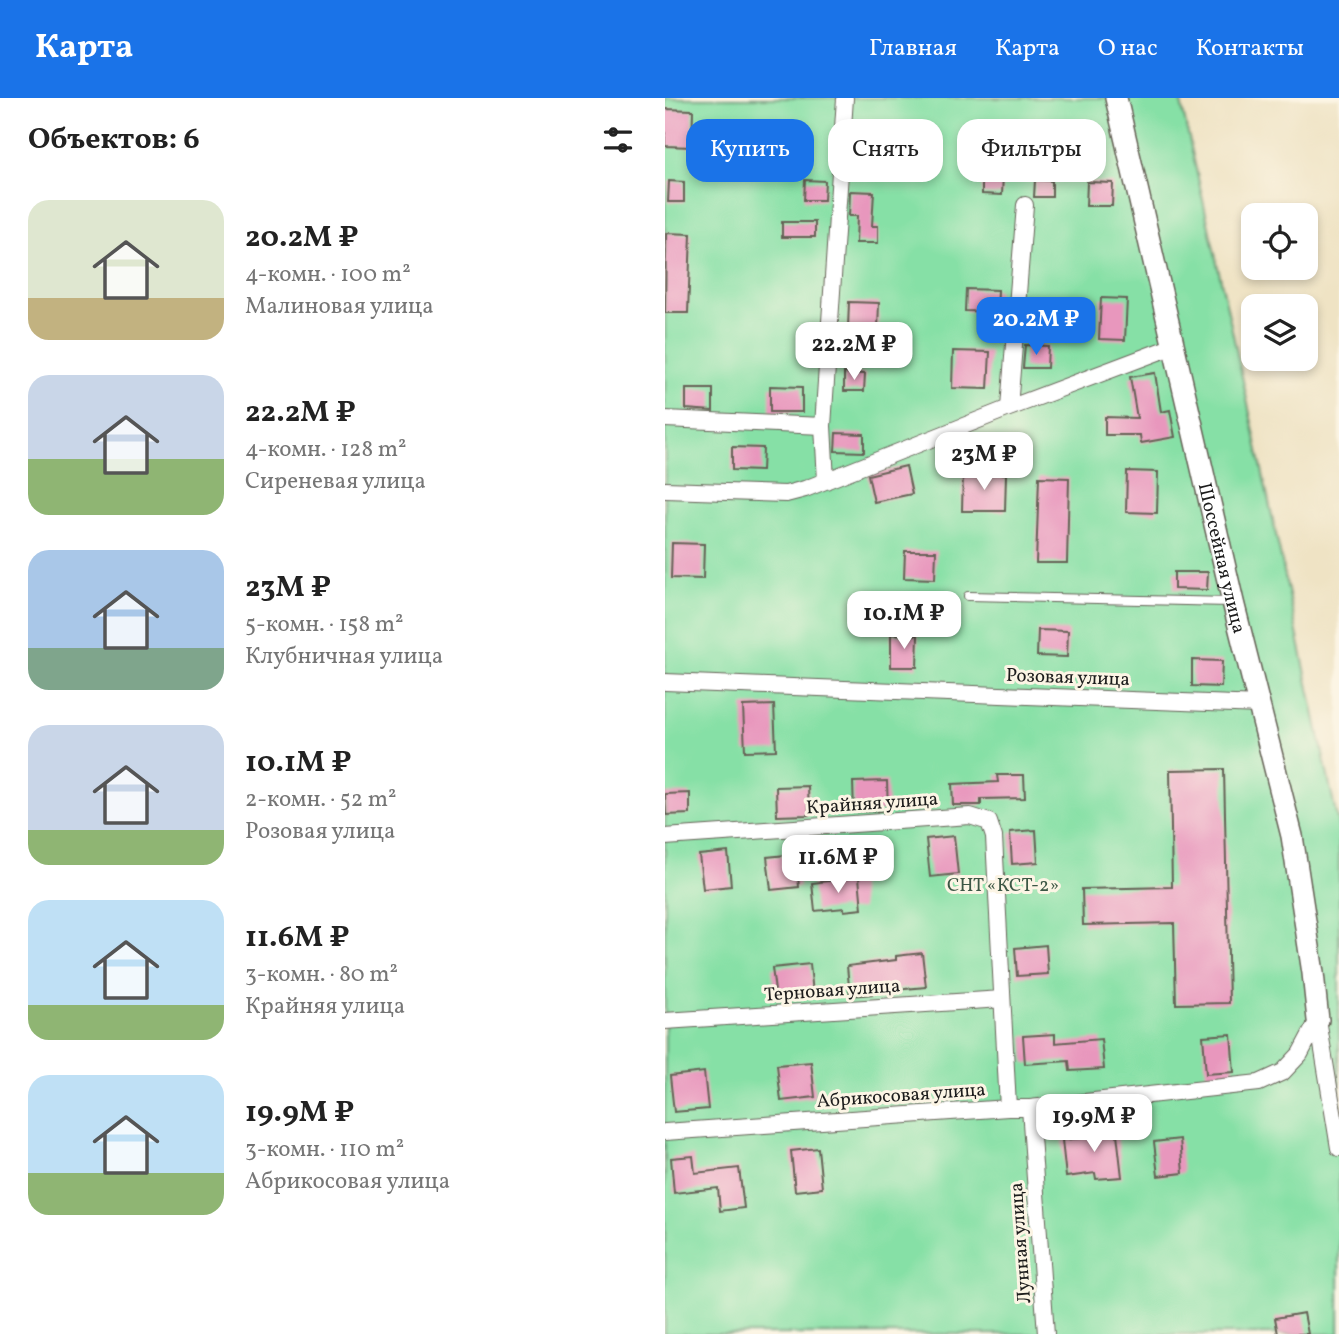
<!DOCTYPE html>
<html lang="ru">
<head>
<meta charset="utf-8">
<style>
	body { margin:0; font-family:Vollkorn,serif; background:#f6f6f6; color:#222; height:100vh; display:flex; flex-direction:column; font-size:26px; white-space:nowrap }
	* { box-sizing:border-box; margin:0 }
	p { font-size:23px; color:#767676 }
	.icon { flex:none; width:38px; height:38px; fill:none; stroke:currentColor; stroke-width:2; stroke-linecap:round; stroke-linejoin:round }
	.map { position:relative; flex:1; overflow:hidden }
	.drawer { display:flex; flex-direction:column; background:#fff; width:665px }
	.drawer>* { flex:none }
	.hud { position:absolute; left:21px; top:21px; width:548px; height:63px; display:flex; gap:14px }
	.controls { position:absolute; left:576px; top:105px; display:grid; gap:14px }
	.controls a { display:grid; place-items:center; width:77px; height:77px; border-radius:14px; background:#fff; box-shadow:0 4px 10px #0003; font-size:35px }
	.price { position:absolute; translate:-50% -60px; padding:0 16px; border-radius:14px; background:#fff; color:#222; font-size:23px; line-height:46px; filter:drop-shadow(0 2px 4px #0008) }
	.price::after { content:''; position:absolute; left:50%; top:42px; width:21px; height:16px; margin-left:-10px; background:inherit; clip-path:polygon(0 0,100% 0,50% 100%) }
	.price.current { background:#1a73e8; color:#fff }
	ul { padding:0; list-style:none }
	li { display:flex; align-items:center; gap:21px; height:175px; padding:0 28px }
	li span { display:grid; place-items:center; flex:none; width:196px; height:140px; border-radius:21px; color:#555 }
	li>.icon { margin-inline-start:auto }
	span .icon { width:84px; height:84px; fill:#fffc; stroke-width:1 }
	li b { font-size:30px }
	h2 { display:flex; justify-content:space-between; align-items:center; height:84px; padding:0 28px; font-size:30px }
	.tag { padding:0 24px; border-radius:21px; background:#fff; box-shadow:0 4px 10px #0003; font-size:24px; line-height:63px }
	.tag.current { background:#1a73e8; color:#fff }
	header { display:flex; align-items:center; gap:42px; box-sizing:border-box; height:98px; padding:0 35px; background:#1a73e8; color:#fff }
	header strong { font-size:33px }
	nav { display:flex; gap:38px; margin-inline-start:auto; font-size:24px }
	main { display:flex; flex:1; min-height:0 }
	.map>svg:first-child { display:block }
	.green { fill:#86e0a6; stroke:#517e61; stroke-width:2 }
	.building { fill:#e897bd }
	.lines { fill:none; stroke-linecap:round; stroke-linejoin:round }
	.service-casing { stroke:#666257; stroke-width:10 }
	.minor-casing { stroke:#666257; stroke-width:18 }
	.tertiary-casing { stroke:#666257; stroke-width:24 }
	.service { stroke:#fff; stroke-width:8 }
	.minor { stroke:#fff; stroke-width:16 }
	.tertiary { stroke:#fff; stroke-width:21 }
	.labels { text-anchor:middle; stroke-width:6; stroke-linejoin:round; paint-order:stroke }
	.street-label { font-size:19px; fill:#1c1c1c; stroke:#fcf5e5 }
	.park-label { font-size:19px; fill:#3c5745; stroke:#fcf5e5 }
</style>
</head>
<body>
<header>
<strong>Карта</strong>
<nav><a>Главная</a><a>Карта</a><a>О нас</a><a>Контакты</a></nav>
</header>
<main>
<section class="drawer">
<h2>Объектов: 6<svg class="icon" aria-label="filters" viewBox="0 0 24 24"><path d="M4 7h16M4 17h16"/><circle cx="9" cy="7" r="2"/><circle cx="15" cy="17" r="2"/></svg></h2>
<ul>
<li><span style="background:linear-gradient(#dfe7d0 70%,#c2b280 0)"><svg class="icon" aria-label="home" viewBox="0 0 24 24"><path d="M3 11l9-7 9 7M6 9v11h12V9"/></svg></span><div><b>20.2M ₽</b><p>4-комн. · 100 m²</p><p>Малиновая улица</p></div></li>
<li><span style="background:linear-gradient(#c9d6e8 60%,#8fb573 0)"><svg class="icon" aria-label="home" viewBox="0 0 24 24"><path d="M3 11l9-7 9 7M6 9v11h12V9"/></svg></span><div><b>22.2M ₽</b><p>4-комн. · 128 m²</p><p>Сиреневая улица</p></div></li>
<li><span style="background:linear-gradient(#a9c7e8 70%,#7fa58c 0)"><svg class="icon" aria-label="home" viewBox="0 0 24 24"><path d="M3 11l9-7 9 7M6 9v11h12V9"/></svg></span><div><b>23M ₽</b><p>5-комн. · 158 m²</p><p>Клубничная улица</p></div></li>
<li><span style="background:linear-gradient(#c9d6e8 75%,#8fb573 0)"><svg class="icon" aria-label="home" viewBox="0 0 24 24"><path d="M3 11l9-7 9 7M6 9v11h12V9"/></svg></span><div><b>10.1M ₽</b><p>2-комн. · 52 m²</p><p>Розовая улица</p></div></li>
<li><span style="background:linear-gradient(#bfe0f5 75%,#8fb573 0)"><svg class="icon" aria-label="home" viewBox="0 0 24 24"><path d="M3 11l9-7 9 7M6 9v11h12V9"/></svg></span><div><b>11.6M ₽</b><p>3-комн. · 80 m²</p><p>Крайняя улица</p></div></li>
<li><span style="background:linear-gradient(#bfe0f5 70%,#8fb573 0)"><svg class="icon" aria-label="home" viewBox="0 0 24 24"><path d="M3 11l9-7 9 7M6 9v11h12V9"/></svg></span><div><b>19.9M ₽</b><p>3-комн. · 110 m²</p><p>Абрикосовая улица</p></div></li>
</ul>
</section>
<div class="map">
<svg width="674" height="1236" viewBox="0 0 674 1236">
	<rect width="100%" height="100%" fill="#fcf5e5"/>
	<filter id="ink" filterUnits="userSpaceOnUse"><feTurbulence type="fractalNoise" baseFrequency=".0143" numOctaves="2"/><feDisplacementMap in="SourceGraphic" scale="14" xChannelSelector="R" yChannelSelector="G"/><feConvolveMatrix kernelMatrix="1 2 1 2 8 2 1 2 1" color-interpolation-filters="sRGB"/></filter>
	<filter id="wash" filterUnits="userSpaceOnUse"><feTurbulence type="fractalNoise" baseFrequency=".00686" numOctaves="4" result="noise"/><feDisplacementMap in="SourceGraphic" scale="28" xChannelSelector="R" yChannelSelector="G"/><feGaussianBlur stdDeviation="1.57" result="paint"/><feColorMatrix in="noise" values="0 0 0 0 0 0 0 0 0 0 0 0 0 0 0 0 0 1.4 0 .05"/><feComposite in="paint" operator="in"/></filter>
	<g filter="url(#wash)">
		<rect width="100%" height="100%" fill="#efe3c4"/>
		<path class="green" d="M0,0H515L566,227L674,730V1236H0Z"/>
		<g id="blocks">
			<path class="building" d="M0,11L28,12L27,49L0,48Z
				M396,44L426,45L425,64L395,63Z
				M317,76L338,77L337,97L317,96Z
				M140,82L160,83L159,102H139Z
				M370,82L387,83V99H369Z
				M4,83L19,84V104H3Z
				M422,84L448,85L447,108H421Z
				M185,93L209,94L207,128H213V145H191L192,118H184Z
				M117,124H150V139H117Z
				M1,135L26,136L23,215H0Z
				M301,191L333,192L332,214L300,213Z
				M436,200L462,201L460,242L434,241Z
				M184,204L214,205L213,231L183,230Z
				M360,247L383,248L382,270H358Z
				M288,253L325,254L323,291L287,290Z
				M179,275L200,276L199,293H179Z
				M490,275L496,314L505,312L510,339L476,345L475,337H440V319L472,320L465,279Z
				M105,288L137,289V314H105Z
				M21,291H48V313L21,311Z
				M171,335L199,336V354L170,353Z
				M67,349L98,350L97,373L67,372Z
				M241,368L247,396L209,404L203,377Z
				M462,373L493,374L492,415L461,414Z
				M298,375L341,376L340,413H297Z
				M374,379L404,380L402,465H371Z
				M7,445L39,446L38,481L6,480Z
				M240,453H271L270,481L239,480Z
				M509,474H543L542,492L509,491Z
				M373,532L403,533L402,559L372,558Z
				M226,536L253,537L252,569H226Z
				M527,562L557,563L556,589L527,588Z
				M109,607L111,652L80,653L78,608Z
				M559,671L564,905L511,906L509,825L418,827L417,791L507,789L505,672Z
				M332,677H359L360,700L316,701V707H288L287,686L333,684Z
				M222,683L223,713L189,714L188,684Z
				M143,688L144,717L112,718L111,689Z
				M25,695V716L1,717L0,696Z
				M371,732L373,764L347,766L345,734Z
				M289,738L293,776L265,779L261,741Z
				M63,754L66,788L38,791L34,757Z
				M131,756L134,789L106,792L102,759Z
				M194,779L197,811L179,813V810L150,813L147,785Z
				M381,847L383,876L352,878L350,850Z
				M257,855L261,889L207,894V896L185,898L182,868L231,862V858Z
				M145,866L148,896L111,901L107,870Z
				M390,936V945L436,941L439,971L405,973L404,963L360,966L358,938Z
				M566,936L569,974L541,976L538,938Z
				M146,964L150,999L116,1003L112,967Z
				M39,974L43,1011L9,1014L5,978Z
				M451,1027L457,1079L431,1081L430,1075L401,1079L397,1042L426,1039L425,1030Z
				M515,1041L518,1075L493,1078L489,1044Z
				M153,1050L157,1090L130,1093L126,1053Z
				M28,1058L30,1075L74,1070L79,1110L55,1113L53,1090L9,1095L6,1060Z
				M639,1215L643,1236H613L610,1220Z"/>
		</g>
	</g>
	<g filter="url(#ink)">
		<use href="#blocks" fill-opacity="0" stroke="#666257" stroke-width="2"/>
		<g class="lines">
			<g class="service-casing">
				<path id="service" d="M303,498L565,504"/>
			</g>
			<g class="minor-casing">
				<path id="minor" d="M344,310L360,107
					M0,321L158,328
					M161,383L158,328L180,0
					M0,392L121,396L140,391L344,310L509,248
					M0,584L595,607
					M0,739L305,718L324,724L329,739L343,1010
					M653,922L674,1050
					M0,923L337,901
					M365,1010L381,1236
					M0,1034L343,1010H365L594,985L618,974L635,956L653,922"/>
			</g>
			<g class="tertiary-casing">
				<g id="tertiary">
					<path id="s1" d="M451,0L568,504L627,738L648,875L653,922"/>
				</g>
			</g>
			<use href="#service" class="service"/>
			<use href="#minor" class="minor"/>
			<use href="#tertiary" class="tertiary"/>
		</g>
	</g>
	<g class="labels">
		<g class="street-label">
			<text dy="7" stroke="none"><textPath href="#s1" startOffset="472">Шоссейная улица</textPath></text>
			<text transform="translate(403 578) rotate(2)" y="7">Розовая улица</text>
			<text transform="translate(207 704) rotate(-4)" y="7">Крайняя улица</text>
			<text transform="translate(167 891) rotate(-4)" y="7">Терновая улица</text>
			<text transform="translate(236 996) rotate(-4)" y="7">Абрикосовая улица</text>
			<text transform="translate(354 1145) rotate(-94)" y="7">Лунная улица</text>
		</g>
		<g class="park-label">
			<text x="338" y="793">СНТ «КСТ-2»</text>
		</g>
	</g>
</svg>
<div class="controls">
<a><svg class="icon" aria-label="locate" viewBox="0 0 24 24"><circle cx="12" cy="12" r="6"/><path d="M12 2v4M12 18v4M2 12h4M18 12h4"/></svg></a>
<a><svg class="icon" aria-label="layers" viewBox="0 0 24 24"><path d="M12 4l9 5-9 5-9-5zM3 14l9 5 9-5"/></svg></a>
</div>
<b class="price current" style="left:371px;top:259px">20.2M ₽</b>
<b class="price" style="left:189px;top:284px">22.2M ₽</b>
<b class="price" style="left:319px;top:394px">23M ₽</b>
<b class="price" style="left:239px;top:553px">10.1M ₽</b>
<b class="price" style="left:173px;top:797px">11.6M ₽</b>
<b class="price" style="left:429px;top:1056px">19.9M ₽</b>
<div class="hud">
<a class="tag current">Купить</a>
<a class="tag">Снять</a>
<a class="tag">Фильтры</a>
</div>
</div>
</main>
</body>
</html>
